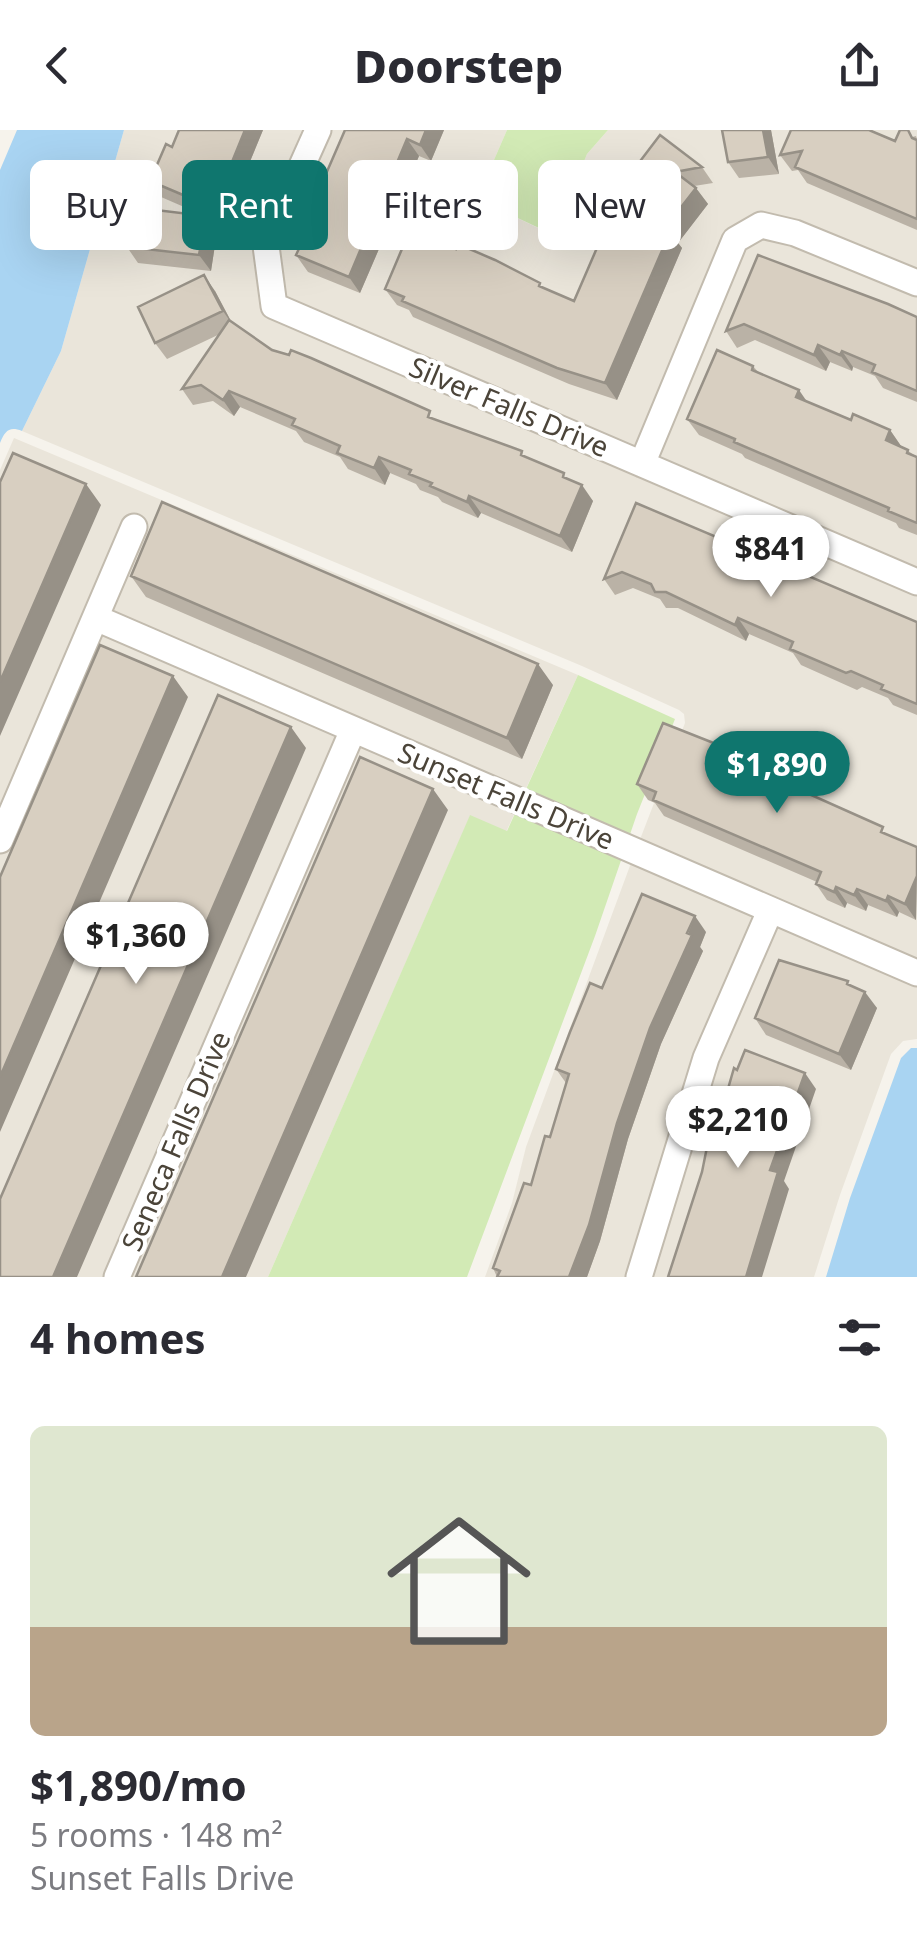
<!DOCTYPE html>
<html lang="en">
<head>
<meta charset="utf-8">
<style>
	body { margin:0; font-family:"Noto Sans",sans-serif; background:#f2f2f3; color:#2b2b33; height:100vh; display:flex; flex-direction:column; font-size:38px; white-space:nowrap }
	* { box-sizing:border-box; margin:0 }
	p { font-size:32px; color:#7c7c81 }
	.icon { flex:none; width:55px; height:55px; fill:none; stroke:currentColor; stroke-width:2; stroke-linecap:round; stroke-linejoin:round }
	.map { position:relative; height:1147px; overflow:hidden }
	.panel { display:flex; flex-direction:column; background:#fff; flex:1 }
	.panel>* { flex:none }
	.guide { position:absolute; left:30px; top:30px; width:858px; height:90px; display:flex; gap:20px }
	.price { position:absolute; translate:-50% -85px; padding:0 22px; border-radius:35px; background:#fff; color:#222; font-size:32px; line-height:65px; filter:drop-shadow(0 2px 5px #0008) }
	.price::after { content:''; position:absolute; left:50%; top:60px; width:30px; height:22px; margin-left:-15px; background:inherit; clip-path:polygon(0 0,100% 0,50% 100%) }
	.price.active { background:#0f766e; color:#fff }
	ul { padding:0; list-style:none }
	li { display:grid; align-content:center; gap:20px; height:530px; padding:0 30px }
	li+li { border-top:2px solid #e1e1e2 }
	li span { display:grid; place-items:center; height:310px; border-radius:15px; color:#555 }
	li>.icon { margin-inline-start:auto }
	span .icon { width:180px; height:180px; fill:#fffc; stroke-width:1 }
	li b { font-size:42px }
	h2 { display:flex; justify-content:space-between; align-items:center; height:120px; padding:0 30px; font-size:42px }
	.tag { padding:0 35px; border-radius:15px; background:#fff; box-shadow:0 10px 40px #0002; font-size:35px; line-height:90px }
	.tag.active { background:#0f766e; color:#fff }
	header { display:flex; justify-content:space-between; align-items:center; height:130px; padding:0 30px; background:#fff; font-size:45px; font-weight:800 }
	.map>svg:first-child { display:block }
	.residential { fill:#eae5da }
	.green { fill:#d2eab5 }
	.water { fill:#a9d4f2 }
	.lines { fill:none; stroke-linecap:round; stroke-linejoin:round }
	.minor-casing { stroke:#c2bbae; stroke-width:29 }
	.minor { stroke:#fff; stroke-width:25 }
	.wall { fill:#bab2a6 }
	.shaded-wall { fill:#979187 }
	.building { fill:#d8cfc1; stroke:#979187; stroke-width:2.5 }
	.labels { text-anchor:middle; stroke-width:8; stroke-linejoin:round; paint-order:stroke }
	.street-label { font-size:28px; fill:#4b4439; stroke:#fff }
</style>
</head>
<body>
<header><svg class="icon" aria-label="back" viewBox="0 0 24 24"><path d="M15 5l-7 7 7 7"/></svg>Doorstep<svg class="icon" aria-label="share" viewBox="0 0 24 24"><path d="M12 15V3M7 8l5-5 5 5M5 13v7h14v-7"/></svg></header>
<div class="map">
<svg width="917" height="1147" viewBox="0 0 917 1147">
	<rect width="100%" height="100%" fill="#f6f3ec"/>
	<path class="residential" d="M124,0H304L254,111L262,176L917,464V831L639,712L685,593L684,584L679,580L582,536L22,301L61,221Z
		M332,0H507L477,69L553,105L587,24L608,0H917V140L754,86L728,100L634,318L286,169L279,119Z
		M764,108L792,114L917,165V440L658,328L745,118Z
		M14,308L578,545L506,702L470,686L268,1147H0V340Z
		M631,733L754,786L693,924L625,1147H485L512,1073L526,1017Z
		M778,796L917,855V909L903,911L891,924L840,1065L814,1147H652L717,932Z"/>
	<path class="green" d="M507,0H608L587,24L554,105L477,69Z
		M578,545L675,589L637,684L595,806L467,1147H268L470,685L507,701Z"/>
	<path class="water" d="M17,0H124L61,221L22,301C9,296 5,301 0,313V40Z
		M911,918H917V1147H826L850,1068L901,928Z"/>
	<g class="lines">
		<g class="minor-casing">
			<path id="minor" d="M318,0L266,116L274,176L917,452
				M642,334L735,110L761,95L795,103L917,153
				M96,488L917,843
				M0,710L134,397
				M117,1147L353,600
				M639,1147L706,928L770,781"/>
		</g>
		<use href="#minor" class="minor"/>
	</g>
	<path class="wall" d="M263,0L232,75L228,74L220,92L206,86L217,102L211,141L138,133L127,117L205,86L161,67L150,51L172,17Z
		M345,0H444L431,31L419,26L360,163L308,142L296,125L302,111L299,106Z
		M722,0H771L779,44L739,48L728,32Z
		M791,0L895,11L916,6L917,9V100L807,53L798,40L792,41L780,25Z
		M660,5L702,37L713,53L694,56L708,74L678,113L682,118L617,270L569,254L413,187L409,180L397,175L385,159L544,158L574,171L602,104L594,92Z
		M758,125L917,187V272L883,258L875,246L853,237L852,241L830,232L826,241L755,210L737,218L726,201Z
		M215,161L231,191L272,220L527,328L569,349L593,371L572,422L481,383L478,388L442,372L438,367L420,360L416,354L390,343L385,355L348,339L340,327L304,312L296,301L240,277L234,286L213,271L193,275L182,259L220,204L167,229L155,213Z
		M753,236L759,243L807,272L851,290L890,300L901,316L917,327V405L899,398L896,393L745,328L742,324L699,305L687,289Z
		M636,373L917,492V585L893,575L888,568L862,557L857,560L801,535L793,523L749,504L746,511L678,478H666L660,469L633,458L615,465L604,449Z
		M131,446L553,555L522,629L146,467Z
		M749,627L757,638L889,705L917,717L916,790L899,782L897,787L868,775L866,781L847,773L845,778L827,770L816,754L817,752L664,686L655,673L648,670L637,654Z
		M706,802L700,817L703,821L661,914L628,1009L600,1111L587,1147H497L493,1138L531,1055L550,1007L566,953L556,939L602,858Z
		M851,856L877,878L851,940L766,905L755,888Z"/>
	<path class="shaded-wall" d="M245,0H263L232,75L221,59Z
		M426,0H444L431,31L420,15Z
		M763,0H771L779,44L768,27Z
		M407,9L419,26L360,163L349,147Z
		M217,57L228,74L220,92L209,76Z
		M696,58L708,74L678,113L682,118L617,270L605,253L664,99Z
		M206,86L217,102L211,141L199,125Z
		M204,145L215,161L234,197L223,181Z
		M818,215L830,232L826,241L814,225Z
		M842,221L853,237L852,241L840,225Z
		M799,260L810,276L796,267Z
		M229,261L240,277L234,286L223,270Z
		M890,300L901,316L897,326L886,310Z
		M379,327L390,343L385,355L374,338Z
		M86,354L101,375L0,606V552Z
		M582,355L593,371L572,422L560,406Z
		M469,366L481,383L478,388L467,372Z
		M738,488L749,504L746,511L735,495Z
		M538,534L553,555L522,629L507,608Z
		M173,546L188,567L0,1002V947Z
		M291,597L306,618L77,1147H53Z
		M749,627L761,643L746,634Z
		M433,659L448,680L246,1147H222Z
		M917,746L916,790L905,774Z
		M836,757L847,773L845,778L834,762Z
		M857,759L868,775L866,781L854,765Z
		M888,766L899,782L897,787L886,771Z
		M695,786L706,802L700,817L703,821L661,914L628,1009L600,1111L587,1147H569L617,993L650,898Z
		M865,862L877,878L851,940L839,924Z
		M805,943L816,959L784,1051L789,1059L762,1147H746L770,1040Z"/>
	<path class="building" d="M179,0H245L221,59L217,57L209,76L150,51L166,14L172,17Z
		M345,0H426L420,15L407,9L349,147L296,125L304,108L299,106Z
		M722,0H763L768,27L728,32Z
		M791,0H869L895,11L900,0H908L912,8L917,10V89L795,37L802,21L780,25Z
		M660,5L702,37L675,42L696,58L664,99L670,102L605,253L557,238L402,171L404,167L385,159L410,100L456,119L458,114L495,130L540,153L539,156L574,171L606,97L594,92L609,54L619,59Z
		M131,77L206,86L199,125L127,117Z
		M758,125L888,174L917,187V261L872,242L875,235L842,221L840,225L818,215L814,225L744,194L726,201Z
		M204,145L223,181L155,213L138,177Z
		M229,190L272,220L289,225L291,220L311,228L430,281L428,287L522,321L521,325L564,343L563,347L582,355L560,406L469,366L467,372L430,356L432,353L409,344L411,340L379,327L374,338L337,323L340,316L292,295L295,289L229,261L223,270L201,255L182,259Z
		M717,220L753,236L752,240L799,260L796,267L851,290L853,284L890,300L886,310L908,320L907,323L917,327V393L888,381L889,378L734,312L735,309L687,289Z
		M13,323L86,354L0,552V352Z
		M162,372L538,534L507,608L131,446Z
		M636,373L917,492V574L881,559L883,555L851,541L846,543L790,519L793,512L738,488L735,495L666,462H655L651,454L622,442L604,449Z
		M100,515L173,546L0,947V747Z
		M218,565L291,597L53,1147H0V1069Z
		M663,593L749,627L746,634L792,652L791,656L883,697L881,702L917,717V746L905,774L888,766L886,771L857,759L854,765L836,757L834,762L816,754L821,742L653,670L656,662L637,654Z
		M360,627L433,659L222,1147H136Z
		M642,764L695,786L687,803L692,805L650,898L617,993L589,1095L569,1147H497L500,1141L493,1138L524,1053L531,1055L545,1006L550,1007L569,944L556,939L570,902L590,853L602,858Z
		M779,830L848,851L847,854L865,862L839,924L755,888Z
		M745,920L805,943L770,1040L778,1042L746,1147H668L702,1042L709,1007L715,989L719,990L734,938L737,940Z"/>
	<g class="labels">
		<g class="street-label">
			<text transform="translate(509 277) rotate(23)" y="10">Silver Falls Drive</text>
			<text transform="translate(506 666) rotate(23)" y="10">Sunset Falls Drive</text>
			<text transform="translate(176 1011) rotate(-67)" y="10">Seneca Falls Drive</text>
		</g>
	</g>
</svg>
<b class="price" style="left:771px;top:470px">$841</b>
<b class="price active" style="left:777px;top:686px">$1,890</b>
<b class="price" style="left:136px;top:857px">$1,360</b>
<b class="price" style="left:738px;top:1041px">$2,210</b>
<div class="guide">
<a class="tag">Buy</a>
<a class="tag active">Rent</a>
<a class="tag">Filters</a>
<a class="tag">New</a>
</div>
</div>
<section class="panel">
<h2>4 homes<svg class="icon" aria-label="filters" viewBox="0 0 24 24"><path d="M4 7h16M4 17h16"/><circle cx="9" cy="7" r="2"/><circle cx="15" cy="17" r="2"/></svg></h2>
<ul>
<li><span style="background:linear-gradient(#dfe7d0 65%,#b9a48a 0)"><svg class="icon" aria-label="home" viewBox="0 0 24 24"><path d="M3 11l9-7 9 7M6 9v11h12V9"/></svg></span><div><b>$1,890/mo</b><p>5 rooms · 148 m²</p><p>Sunset Falls Drive</p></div></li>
</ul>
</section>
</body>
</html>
